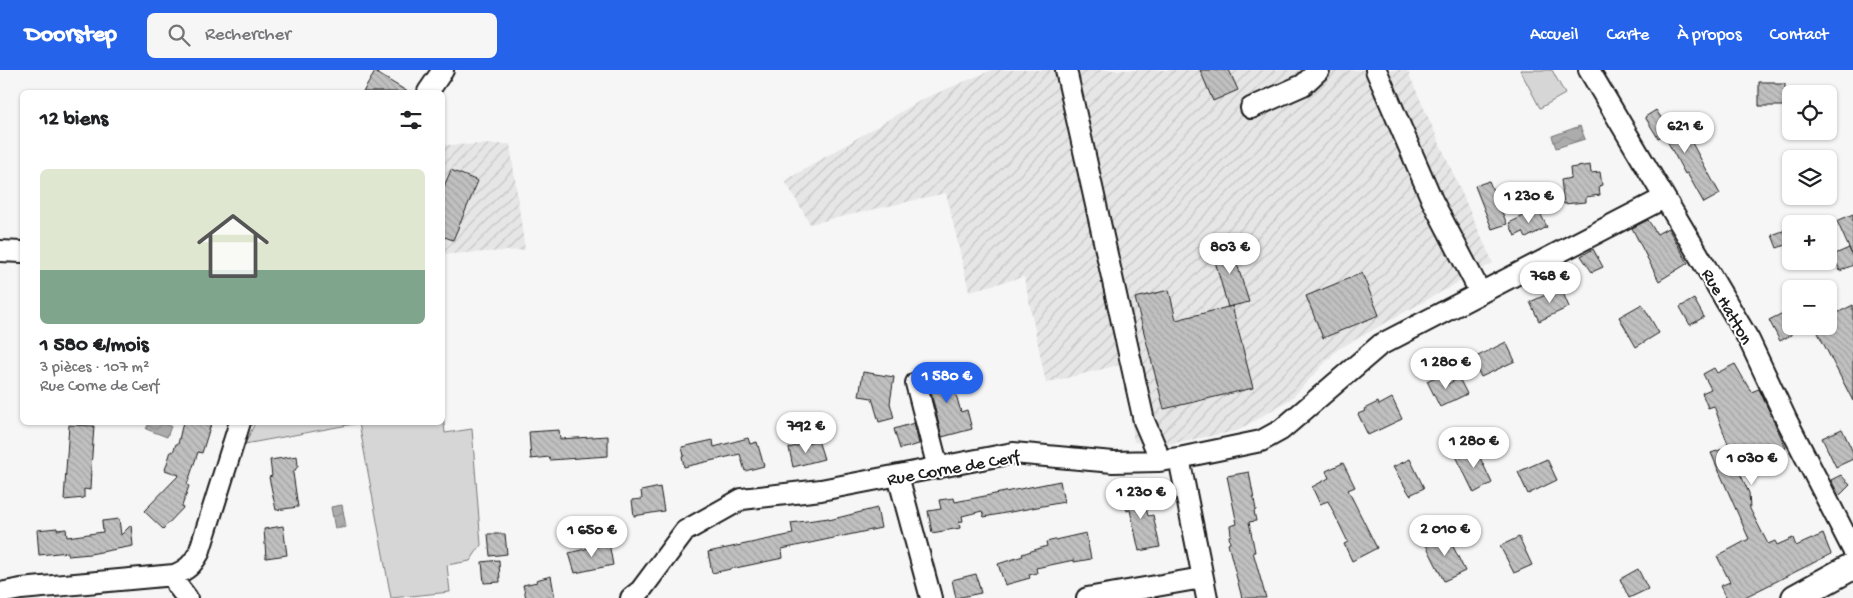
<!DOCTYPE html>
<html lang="fr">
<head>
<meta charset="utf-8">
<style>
	body { margin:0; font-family:"Gochi Hand",sans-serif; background:#f6f6f6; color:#202124; height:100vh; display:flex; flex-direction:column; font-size:19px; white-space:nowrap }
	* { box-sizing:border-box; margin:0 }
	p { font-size:16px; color:#757577 }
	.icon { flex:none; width:28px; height:28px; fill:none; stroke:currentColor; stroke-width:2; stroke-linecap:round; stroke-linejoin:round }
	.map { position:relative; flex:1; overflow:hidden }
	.side { position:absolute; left:20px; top:20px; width:425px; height:335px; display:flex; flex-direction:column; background:#fff; border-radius:8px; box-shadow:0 1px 4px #0004 }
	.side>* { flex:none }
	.fabs { position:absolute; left:1782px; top:15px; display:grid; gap:10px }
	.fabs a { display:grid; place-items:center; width:55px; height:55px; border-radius:8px; background:#fff; box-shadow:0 1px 4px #0004; font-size:25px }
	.price { position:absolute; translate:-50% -42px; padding:0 11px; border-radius:18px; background:#fff; color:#222; font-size:16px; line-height:32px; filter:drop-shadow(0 1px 2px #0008) }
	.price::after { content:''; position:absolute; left:50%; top:30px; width:15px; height:11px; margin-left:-8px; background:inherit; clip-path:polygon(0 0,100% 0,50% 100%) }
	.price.on { background:#2563eb; color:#fff }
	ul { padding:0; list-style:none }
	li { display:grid; align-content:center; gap:10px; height:265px; padding:0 20px }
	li+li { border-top:1px solid #e0e0e0 }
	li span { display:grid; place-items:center; height:155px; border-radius:8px; color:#555 }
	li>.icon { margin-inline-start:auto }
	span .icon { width:90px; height:90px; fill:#fffc; stroke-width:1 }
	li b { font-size:21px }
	h2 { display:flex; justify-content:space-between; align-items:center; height:60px; padding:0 20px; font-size:21px }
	header { display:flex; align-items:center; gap:30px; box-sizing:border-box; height:70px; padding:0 25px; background:#2563eb; color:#fff }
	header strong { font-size:24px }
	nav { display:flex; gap:28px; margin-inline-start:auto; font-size:18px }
	.search { width:350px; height:45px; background:#f6f6f6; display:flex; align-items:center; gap:12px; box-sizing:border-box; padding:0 18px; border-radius:8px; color:#757577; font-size:19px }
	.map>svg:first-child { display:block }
	.industrial { fill:url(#industrial-furrows) }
	.grass { fill:#d6d6d6; stroke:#797979 }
	.water { fill:url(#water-waves); stroke:#727272 }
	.building { fill:url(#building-back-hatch); stroke:#1c1c1c }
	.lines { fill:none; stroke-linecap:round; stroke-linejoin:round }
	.minor-casing { stroke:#1c1c1c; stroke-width:24 }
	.major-casing { stroke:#1c1c1c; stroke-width:30 }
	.minor { stroke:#fff; stroke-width:20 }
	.major { stroke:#fff; stroke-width:26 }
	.labels { text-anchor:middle; stroke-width:4; stroke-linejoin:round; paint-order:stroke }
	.street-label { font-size:18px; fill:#1c1c1c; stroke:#fff }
</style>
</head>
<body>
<header>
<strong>Doorstep</strong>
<div class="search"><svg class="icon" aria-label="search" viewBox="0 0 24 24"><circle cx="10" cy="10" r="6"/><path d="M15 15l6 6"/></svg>Rechercher</div>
<nav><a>Accueil</a><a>Carte</a><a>À propos</a><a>Contact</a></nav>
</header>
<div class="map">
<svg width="1853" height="528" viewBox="0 0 1853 528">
	<defs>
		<pattern id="industrial-furrows" width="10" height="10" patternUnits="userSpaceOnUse" patternTransform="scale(1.25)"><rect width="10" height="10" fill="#e6e6e6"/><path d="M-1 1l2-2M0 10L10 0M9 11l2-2" fill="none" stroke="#c5c5c5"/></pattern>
		<pattern id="water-waves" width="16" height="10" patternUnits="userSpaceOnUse" patternTransform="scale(1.25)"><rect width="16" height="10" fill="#acacac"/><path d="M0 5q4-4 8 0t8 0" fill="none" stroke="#939393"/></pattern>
		<pattern id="building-back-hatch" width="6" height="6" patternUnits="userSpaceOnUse" patternTransform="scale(1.25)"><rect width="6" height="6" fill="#c0c0c0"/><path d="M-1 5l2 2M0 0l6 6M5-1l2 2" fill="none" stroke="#a4a4a4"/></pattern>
	</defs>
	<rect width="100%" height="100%" fill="#f6f6f6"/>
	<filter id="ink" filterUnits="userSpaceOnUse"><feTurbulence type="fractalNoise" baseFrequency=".02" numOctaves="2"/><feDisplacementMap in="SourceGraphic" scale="10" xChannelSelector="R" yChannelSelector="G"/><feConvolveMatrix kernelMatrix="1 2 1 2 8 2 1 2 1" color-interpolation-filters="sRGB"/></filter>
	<g filter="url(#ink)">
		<path class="industrial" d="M992,0H1407L1493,193L1337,280L1292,328L1237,361L1163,375L1134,372L1123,294L1046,313L1024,207L969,221L946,123L810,154L785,111L923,29Z
			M510,74L525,180L447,184L443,182L442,75Z"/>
		<path class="grass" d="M1520,0H1552L1565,24L1540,38Z
			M443,343L445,363L472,359L481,475L470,491L447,495L450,522L391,528L359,353L245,374L255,353L442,352Z"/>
		<path class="water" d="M1580,56L1585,69L1556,78L1552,66Z
			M149,353H160L171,356L167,367L146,359Z
			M342,435L346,457L335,459L331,437Z"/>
		<path class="building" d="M1200,0H1229L1238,20L1213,31Z
			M375,2L408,22H363Z
			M1759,12H1775V14H1785V36H1759Z
			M1656,40L1664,52L1676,44L1720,124L1704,133L1687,103L1685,104L1664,65L1658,68L1645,47Z
			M1590,95L1591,103L1600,102L1602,115L1599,116L1600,125L1586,127V132L1564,134L1561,110L1571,108L1570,98Z
			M451,100L478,111L453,170L442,166V121Z
			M1489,111L1507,154L1492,159L1475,116Z
			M1538,139L1547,157L1526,168L1523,162L1515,166L1509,153Z
			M1853,144V187L1837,151Z
			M1648,150L1657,164L1668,158L1688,193L1659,211L1632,158Z
			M1791,158V173L1777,178L1772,165Z
			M1230,172L1249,232L1228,237L1211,177Z
			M1849,178L1853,188V195L1840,201L1833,185Z
			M1593,179L1603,197L1592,202L1581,186Z
			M1362,203L1379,245L1323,268L1306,226Z
			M1561,218L1569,237L1539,251L1530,232Z
			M1169,220L1176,250L1232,236L1253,318L1164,339L1135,228Z
			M1694,229L1704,247L1690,255L1680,237Z
			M1642,234L1659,263L1636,277L1619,247Z
			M1853,235V331L1818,263L1829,258V247Z
			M1791,239V265L1780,271L1769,250Z
			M1506,272L1515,291L1481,307L1472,289Z
			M1735,294L1751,322L1759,319L1786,378L1777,382L1782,392L1768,398L1765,390L1739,401L1749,423L1750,439L1768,474L1775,471L1777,475L1793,468L1796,476L1823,464L1831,484L1743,528H1726L1720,516L1730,512L1717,486L1749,469L1711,383L1729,377L1714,336L1708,338L1702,323L1711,319L1703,304L1714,298L1717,303Z
			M942,296L947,312L952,311L961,342L967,340L972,359L942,367L928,310L921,301Z
			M863,302L894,307L890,333L894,348L879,352L872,328L859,326Z
			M1441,304L1446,315L1459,308L1467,324L1440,337L1427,311Z
			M1392,328L1402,349L1368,365L1358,344L1365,341L1364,339L1378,332L1379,335Z
			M183,352H203L211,354L202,383L198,382L187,415L189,416L182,436L183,438L163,459L144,441L179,405L165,400L171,381L173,382L176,374H178Z
			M914,353L919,374L900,379L894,359Z
			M69,355L94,356L91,399L90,420L84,419V428L64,430Z
			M1842,359L1853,382V389L1836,397L1822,368Z
			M559,360L560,369L608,366V386L550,390L549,387L531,389L529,362Z
			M748,368L750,374L757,372L764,396L745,401L740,384L684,397L682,386H684L682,377L713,370L714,377Z
			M818,370L824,389L793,397L789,378Z
			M1474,375L1492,413L1474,423L1455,384Z
			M297,386L298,396L293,403L298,437L276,440L269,407L272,406L270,390Z
			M1410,389L1424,418L1410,425L1393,397Z
			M1547,389L1557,410L1528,424L1518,402Z
			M1343,393L1355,417L1348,420L1377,478L1352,491L1344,474L1348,472L1328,431L1320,434L1312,417L1329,408L1326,401Z
			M1249,402L1256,440L1254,441L1256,451L1249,452L1255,482H1253L1266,528H1242L1228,474L1230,473L1229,466L1231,465L1230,456L1237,454L1227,406Z
			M1841,405L1850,415L1839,426L1831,410Z
			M1060,411L1064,432L984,447L982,441L962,446L963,451L959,452L960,458L932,463L928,441L941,439L939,430L954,428L955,432Z
			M660,417L664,441L634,446L632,430L642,429L641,421Z
			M1141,417L1148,446L1153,445L1160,477L1139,481L1130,440L1127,441L1122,421Z
			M877,438L881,458L782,479L783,488L712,503L708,482L793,464L791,453L829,448V450Z
			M119,449L121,465L131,455L133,476L90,484L68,486V482L39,485L37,460L57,458V460L66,459L67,467L103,462L102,451Z
			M283,456L287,485L266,488L264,459Z
			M1446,462L1465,501L1444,511L1425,473Z
			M1086,463L1091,489L1074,492V490L1036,498L1037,503L1029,505L1030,508L1005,515L998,494L1023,486L1022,484L1047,476L1046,472Z
			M488,464H505L507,484L490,486Z
			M1519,467L1532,495L1514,503L1500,476Z
			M609,473L613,495L575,503L569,483Z
			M499,490L500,512L484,513L482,492Z
			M1638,499L1648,519L1629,528L1620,509Z
			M976,504L981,523L956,528L952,510Z
			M551,506L555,528H526L523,515L537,512L536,510Z"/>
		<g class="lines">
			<g class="minor-casing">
				<path id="minor" d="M1066,0L1144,351L1156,379L1158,391
					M1376,0L1432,130L1480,222
					M1589,0L1749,270L1787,351L1853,480
					M428,22L443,0
					M1251,38L1303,15L1319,0
					M0,181L22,182
					M916,313L938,398
					M1179,388L1207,528
					M898,406L931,528
					M174,505L177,515L187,528
					M0,523L21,519L174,505C187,500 192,495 199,483L240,352
					M631,528L641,520L685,461L742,429L821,420L1013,383L1113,392L1158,391L1179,388L1261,371L1281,360L1380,275L1664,128
					M1087,528L1202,508"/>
			</g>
			<g class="major-casing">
				<path id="major" d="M1795,528L1853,496"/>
			</g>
			<use href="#minor" class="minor"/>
			<use href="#major" class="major"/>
		</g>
	</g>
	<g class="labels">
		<g class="street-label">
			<text transform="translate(1728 236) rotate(60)" y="6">Rue Hatton</text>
			<text transform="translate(953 397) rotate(-10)" y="6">Rue Corne de Cerf</text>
		</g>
	</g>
</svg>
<div class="fabs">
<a><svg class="icon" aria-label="locate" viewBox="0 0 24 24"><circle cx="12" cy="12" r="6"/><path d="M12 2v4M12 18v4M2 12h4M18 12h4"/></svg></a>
<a><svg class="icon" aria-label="layers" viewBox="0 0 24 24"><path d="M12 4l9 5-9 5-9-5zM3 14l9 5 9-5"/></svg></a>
<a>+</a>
<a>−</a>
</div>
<b class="price" style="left:1685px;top:84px">621 €</b>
<b class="price" style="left:1529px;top:154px">1 230 €</b>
<b class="price" style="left:1230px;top:205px">803 €</b>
<b class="price" style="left:1550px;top:234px">768 €</b>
<b class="price" style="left:1446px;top:320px">1 280 €</b>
<b class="price on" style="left:947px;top:334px">1 580 €</b>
<b class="price" style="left:806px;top:384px">792 €</b>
<b class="price" style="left:1474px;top:399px">1 280 €</b>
<b class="price" style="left:1752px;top:416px">1 030 €</b>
<b class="price" style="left:1141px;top:450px">1 230 €</b>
<b class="price" style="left:1445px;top:487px">2 010 €</b>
<b class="price" style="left:592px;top:488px">1 650 €</b>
<section class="side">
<h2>12 biens<svg class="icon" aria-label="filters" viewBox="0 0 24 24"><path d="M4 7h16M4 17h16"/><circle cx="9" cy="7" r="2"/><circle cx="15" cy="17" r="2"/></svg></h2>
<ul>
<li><span style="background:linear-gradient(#dfe7d0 65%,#7fa58c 0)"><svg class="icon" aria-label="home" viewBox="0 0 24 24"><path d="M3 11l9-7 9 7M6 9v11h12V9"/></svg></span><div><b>1 580 €/mois</b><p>3 pièces · 107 m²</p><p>Rue Corne de Cerf</p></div></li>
</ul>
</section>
</div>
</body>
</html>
